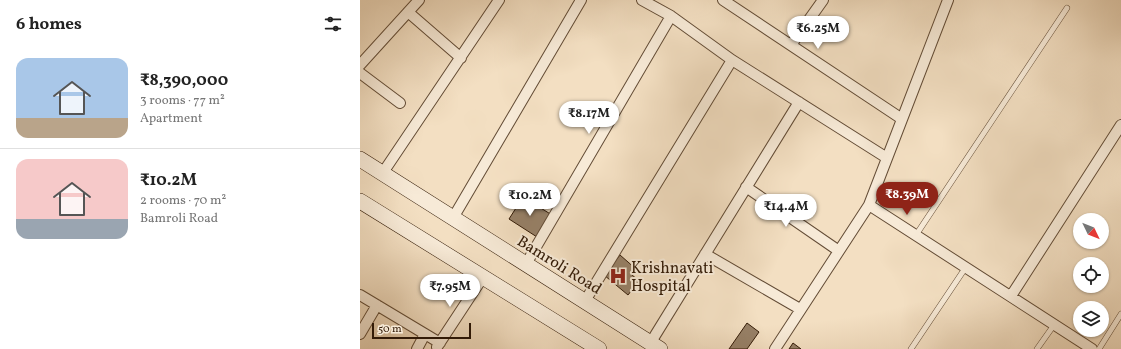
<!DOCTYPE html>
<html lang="en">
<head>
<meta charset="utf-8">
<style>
	body { margin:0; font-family:Vollkorn,serif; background:#f6f6f6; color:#222; height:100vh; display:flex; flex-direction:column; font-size:15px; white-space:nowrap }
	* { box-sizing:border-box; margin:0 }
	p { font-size:13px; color:#767676 }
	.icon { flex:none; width:22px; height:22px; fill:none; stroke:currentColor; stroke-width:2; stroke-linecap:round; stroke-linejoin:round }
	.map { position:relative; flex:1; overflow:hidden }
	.side { display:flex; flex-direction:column; background:#fff; width:360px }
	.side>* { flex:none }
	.needle { width:26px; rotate:133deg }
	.controls { position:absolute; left:713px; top:213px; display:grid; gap:8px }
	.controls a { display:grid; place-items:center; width:36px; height:36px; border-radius:50%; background:#fff; box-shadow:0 1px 3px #0004; font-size:20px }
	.scale { position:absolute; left:12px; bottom:10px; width:99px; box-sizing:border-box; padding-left:4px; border:2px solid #331b07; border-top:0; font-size:11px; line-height:14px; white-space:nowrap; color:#331b07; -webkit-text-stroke:3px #f7ead7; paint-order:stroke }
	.price { position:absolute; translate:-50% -34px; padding:0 9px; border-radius:14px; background:#fff; color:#222; font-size:13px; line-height:26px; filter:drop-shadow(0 1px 2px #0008) }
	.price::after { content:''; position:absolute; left:50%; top:24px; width:12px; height:9px; margin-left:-6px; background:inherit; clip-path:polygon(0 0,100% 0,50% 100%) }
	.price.on { background:#8f2418; color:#fff }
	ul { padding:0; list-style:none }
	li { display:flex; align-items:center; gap:12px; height:100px; padding:0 16px }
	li+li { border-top:1px solid #e0e0e0 }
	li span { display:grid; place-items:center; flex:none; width:112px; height:80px; border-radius:12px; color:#555 }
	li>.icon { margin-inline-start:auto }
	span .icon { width:48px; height:48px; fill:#fffc; stroke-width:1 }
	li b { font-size:17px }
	h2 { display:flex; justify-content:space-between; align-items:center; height:48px; padding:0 16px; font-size:17px }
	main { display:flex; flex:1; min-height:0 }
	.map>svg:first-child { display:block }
	.building { fill:#978168; stroke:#331b07 }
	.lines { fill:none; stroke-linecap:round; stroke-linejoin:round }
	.lane-casing { stroke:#634c36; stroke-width:6 }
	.street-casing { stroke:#634c36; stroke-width:12 }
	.secondary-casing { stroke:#331b07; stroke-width:16 }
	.lane { stroke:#f7ead7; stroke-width:5 }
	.street { stroke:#f7ead7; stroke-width:10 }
	.secondary { stroke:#f7ead7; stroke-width:15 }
	.labels { text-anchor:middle; stroke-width:4; stroke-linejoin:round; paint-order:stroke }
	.street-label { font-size:16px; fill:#331b07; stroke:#f7ead7 }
	.poi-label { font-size:16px; fill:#331b07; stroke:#f7ead7; text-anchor:start }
</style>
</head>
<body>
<main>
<section class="side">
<h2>6 homes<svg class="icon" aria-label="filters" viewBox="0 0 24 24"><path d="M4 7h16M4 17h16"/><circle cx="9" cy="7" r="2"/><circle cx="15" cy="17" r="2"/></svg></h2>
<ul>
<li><span style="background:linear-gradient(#a9c7e8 75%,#b9a48a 0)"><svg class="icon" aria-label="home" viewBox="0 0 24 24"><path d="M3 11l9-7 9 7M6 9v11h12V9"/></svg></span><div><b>₹8,390,000</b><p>3 rooms · 77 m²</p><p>Apartment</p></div></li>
<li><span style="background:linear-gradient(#f6c9c9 75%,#9aa5b1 0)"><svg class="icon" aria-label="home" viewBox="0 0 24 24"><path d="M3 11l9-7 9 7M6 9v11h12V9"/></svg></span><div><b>₹10.2M</b><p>2 rooms · 70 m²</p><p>Bamroli Road</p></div></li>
</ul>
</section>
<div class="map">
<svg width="761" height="349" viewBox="0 0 761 349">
	<rect width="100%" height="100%" fill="#f3dfc2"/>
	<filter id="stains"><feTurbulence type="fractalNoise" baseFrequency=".005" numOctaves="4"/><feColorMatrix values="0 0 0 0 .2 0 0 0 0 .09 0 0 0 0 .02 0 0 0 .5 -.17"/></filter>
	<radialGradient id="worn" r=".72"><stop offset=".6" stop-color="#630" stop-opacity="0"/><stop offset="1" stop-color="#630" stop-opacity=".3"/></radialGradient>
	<path class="building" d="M163,197L192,215L177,237L149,219Z
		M260,255L276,269L271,274L279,281L268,295L244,275Z
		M387,323L399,332L387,349H369Z
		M433,343L441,349H429Z"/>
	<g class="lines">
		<g class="lane-casing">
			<path id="lane" d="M556,235L707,8
				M551,349L606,267
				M677,349L694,325
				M739,349L761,314"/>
		</g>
		<g class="street-casing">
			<path id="street" d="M282,0L311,16L372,60L527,158
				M363,0L542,119
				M48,12L101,58
				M431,45L463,0
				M0,65L59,0
				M0,73L40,103
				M22,174L139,0
				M386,187L479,251
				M509,205L588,0
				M93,218L221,0
				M345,254L440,309
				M166,264L311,16
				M0,295L80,343
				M651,296L761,125
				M225,301L372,60
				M0,334L17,305
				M291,342L439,102
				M77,347L123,277
				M57,349L65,334
				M415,349L509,205L732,349"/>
		</g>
		<g class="secondary-casing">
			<path id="secondary" d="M0,159L300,349
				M0,201L239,349"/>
		</g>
		<use href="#lane" class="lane"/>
		<use href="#street" class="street"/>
		<use href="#secondary" class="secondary"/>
	</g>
	<defs>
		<g id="hospital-bare" transform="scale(1.38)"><path d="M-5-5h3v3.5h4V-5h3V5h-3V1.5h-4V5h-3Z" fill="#8f2418" stroke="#f7ead7" stroke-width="2.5" paint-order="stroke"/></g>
	</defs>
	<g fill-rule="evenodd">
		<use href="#hospital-bare" x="258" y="276"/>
	</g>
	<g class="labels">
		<g class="street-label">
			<text transform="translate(200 264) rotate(32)" y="6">Bamroli Road</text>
		</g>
		<g class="poi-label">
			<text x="271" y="273">Krishnavati<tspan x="271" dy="18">Hospital</tspan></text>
		</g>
	</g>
	<rect width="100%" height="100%" filter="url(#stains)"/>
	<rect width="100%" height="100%" fill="url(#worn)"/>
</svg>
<div class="controls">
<a><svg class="needle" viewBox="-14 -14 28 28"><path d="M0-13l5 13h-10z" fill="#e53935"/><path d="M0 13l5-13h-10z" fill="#767676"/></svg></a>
<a><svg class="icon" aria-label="locate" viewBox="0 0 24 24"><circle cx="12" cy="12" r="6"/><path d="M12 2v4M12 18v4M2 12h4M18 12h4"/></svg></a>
<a><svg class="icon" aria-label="layers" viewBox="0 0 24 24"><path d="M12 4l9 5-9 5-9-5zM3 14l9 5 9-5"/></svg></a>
</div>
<div class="scale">50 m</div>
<b class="price" style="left:458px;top:50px">₹6.25M</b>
<b class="price" style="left:229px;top:135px">₹8.17M</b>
<b class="price on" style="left:547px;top:216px">₹8.39M</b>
<b class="price" style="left:170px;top:217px">₹10.2M</b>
<b class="price" style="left:426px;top:228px">₹14.4M</b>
<b class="price" style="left:90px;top:308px">₹7.95M</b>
</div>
</main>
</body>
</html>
